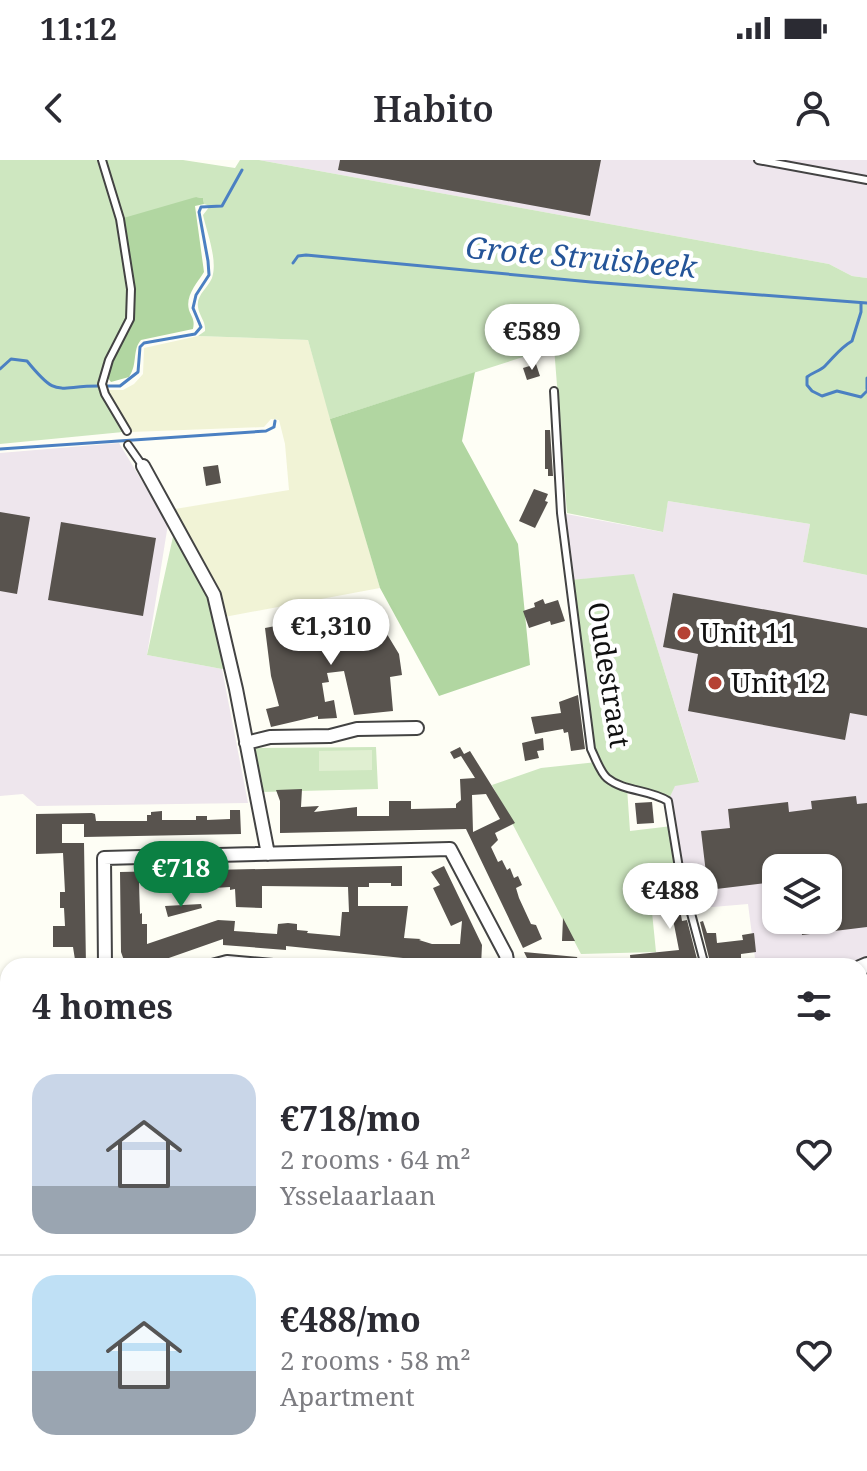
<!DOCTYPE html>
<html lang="en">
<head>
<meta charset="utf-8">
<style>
	body { margin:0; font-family:"Noto Serif",serif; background:#f2f2f3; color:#2b2b33; height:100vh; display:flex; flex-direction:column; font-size:30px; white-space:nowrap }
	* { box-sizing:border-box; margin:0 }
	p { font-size:26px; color:#7c7c81 }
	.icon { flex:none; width:44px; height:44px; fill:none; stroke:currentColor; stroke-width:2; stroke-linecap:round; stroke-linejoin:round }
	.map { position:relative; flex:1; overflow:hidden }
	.drawer { position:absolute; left:0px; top:798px; width:868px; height:514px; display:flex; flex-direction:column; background:#fff; border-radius:24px 24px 0 0; box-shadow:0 2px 6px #0004 }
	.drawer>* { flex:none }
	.tools { position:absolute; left:762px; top:694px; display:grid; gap:16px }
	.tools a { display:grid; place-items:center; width:80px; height:80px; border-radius:16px; background:#fff; box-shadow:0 2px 6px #0004; font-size:40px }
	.price { position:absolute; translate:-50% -68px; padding:0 18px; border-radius:28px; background:#fff; color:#222; font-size:26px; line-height:52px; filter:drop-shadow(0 2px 4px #0008) }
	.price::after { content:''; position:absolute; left:50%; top:48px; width:24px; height:18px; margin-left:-12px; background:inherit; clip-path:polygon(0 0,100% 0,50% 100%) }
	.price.active { background:#0b8043; color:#fff }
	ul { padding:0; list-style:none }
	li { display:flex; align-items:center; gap:24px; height:200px; padding:0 32px }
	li+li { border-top:2px solid #e1e1e2 }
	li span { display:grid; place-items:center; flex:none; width:224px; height:160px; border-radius:24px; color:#555 }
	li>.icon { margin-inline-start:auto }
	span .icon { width:96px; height:96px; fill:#fffc; stroke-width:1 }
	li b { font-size:34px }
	h2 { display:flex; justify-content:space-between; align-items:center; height:96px; padding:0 32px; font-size:34px }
	.status { display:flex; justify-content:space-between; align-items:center; height:56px; padding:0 40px; background:#fff; direction:ltr }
	.status svg { height:22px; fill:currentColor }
	header { display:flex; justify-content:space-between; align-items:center; height:104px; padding:0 32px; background:#fff; font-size:36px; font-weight:600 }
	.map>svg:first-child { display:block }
	.industrial { fill:#eee6ed; fill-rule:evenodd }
	.farmland { fill:#f1f3d6 }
	.green { fill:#cee7c0 }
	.forest { fill:#b1d6a1 }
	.pitch { fill:#e0efd1 }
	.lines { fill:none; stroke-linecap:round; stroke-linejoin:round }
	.stream { stroke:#4b80c2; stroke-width:3 }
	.building { fill:#58534e; fill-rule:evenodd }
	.service-casing { stroke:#434343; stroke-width:10 }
	.minor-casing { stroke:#434343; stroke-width:16 }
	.tertiary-casing { stroke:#434343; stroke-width:18 }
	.path { stroke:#323232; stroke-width:2; stroke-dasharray:8 4; stroke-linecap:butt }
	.service { stroke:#fff; stroke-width:6 }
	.minor { stroke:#fff; stroke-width:12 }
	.tertiary { stroke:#fff; stroke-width:14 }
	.poi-dot { fill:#b54134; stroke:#fff; stroke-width:3 }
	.labels { text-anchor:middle; stroke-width:8; stroke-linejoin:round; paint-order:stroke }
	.poi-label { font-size:28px; fill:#101010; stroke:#fff; text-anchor:start }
	.street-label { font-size:28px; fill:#101010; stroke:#fff }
	.water-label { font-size:30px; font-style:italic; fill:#245498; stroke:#fff }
</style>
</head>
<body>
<div class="status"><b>11:12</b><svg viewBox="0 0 49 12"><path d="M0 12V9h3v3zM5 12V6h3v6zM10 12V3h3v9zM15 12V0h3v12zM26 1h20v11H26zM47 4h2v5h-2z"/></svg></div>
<header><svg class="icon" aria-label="back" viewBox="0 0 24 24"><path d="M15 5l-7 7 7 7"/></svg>Habito<svg class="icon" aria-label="person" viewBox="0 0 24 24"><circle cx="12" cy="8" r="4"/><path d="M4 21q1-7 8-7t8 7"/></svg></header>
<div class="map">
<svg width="867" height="1311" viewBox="0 0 867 1311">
	<rect width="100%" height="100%" fill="#fefef5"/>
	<path class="industrial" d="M259,0H867V118L852,116L829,104Z
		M119,283L168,364L147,495L222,509L248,643L37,646L23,634L0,636V293Z
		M668,341L810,364L803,402L867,415V1018L860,1020V806H756L748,744L689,749L668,641L675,625L699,621L634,415L570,420L561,353L662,372ZM776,708H828V760H776Z
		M0,849H8V1090L0,1092Z"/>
	<path class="farmland" d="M198,176L308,180L380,428L219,458L180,374V359L175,349L289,330L285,284L279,260L271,259L264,267L131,272L107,234L108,230H123L134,224L143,214L144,188Z"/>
	<path class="green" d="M0,0H183L235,8L240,0H259L829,104L852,116L867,118V415L803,402L810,364L668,341L663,372L567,353L554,187L330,259L308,180L198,176L205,171C206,161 199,156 198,147C196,135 208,128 212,118C218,100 207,73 203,55L210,46L204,44L203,38L197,37L184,42L130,111V159L109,200L103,235L123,272L0,284Z
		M176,363L214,435L230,508L222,509L147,495Z
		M634,414L699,622L675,626L668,641L627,628L630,671L672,666L679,708L648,712L656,792L581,794L492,625L541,608L597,602L591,589L570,420Z
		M376,587L378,629L262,632L254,592L256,588Z
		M867,1222V1311H801L796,1304H860V1223Z"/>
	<path class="forest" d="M196,37L203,38L204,44L195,46L204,112C197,123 185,136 189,150C192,158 195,160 193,169L141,180C132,190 138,204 129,217L111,222L104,213L118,187L131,146L120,59Z
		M475,212L462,281L518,384L530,505L439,536L380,428L330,259Z"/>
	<path class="pitch" d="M372,590V610L319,611V591Z"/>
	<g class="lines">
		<path class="stream" d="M293,103L298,96L306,95L591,122L867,143
			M861,143V152L852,181C840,188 835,196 825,206C820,211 813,212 807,217V225L812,231L822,236L837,231L861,237L867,231
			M0,209L11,199L27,201C58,239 55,226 98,226
			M867,218V229
			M107,226H120L138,212L140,187L144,183L195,174L201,167L193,148L196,135L209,115L208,101L199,52L201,47L222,46L242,10
			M0,289L266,271L274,267L275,261"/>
	</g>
	<path class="building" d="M340,0H601L590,56L338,10Z
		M536,204L540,216L527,220L523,208Z
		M545,270H550L553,316H548V309H545Z
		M218,305L221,323L206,326L203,307Z
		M534,329L548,334L545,341L548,342L535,368L519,361Z
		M0,352L30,357L17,434L0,431Z
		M61,362L156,378L143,456L48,440Z
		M673,433L867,468V556L850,553L845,580L688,551L698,494L663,487Z
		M543,439L545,444L558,440L565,461L551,465L550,461L529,468L523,451L535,447L534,443Z
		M373,451L399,494L402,515L390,517L393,551L354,555L344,511L327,513L329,522L322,523L325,542L334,540L337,558L318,559V556L271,567L266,549L279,546L271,516L265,468L318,458L321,474L337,472L335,458Z
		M578,535L585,589L571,591L568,572L564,573L563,569L535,574L531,557L561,553L559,542Z
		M543,578L544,590L537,591L539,598L525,601L522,583Z
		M460,587L464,594L470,591L515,663L495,673L498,680L491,687L498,702L502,700L507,710L510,708L514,718L518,716L522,725L516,728L519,738L531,764L536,765L542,779L523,788L466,669L280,673V641L276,630L302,629L301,647L319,646L314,652L357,647V656H389V641H411V649L456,648V644L461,640L460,619L475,618L461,596L454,599L450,592ZM486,634L500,659L473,672L472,635Z
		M856,636L857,644L867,643V767L802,775L801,766L771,770L770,760H828V708H776V759L770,760L766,723L708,730L701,671L730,668L728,649L788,642L789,652L812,649L811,641Z
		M652,642L654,663L637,664L635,643Z
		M230,650H240L241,674L84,677V664H62V683H84L86,806H76L73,787H53V766H65L64,748H60V732H65L63,693L36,694V654L92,653L95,654L96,661H147V655H151V652L162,651V660H196V656H207V660L230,659Z
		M402,706V726H391V723H369V727H358V746H408L404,778L421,779L419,780L432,784H460L462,761L451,766L433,728L440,725L431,712L444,706L482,785L481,806L286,786V790L223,785V779L146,806H126L121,792L120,712ZM166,722L167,729H178L179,725L198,724V729L230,727V730L235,729L236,747L262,748V726L348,727L349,752H342L340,776L307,773L308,771L297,770V764L288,763L278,764L277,774L234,771L235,761L218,760L147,784V764H142V753L140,754L139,723Z
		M671,710L672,719H675L682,761L687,760L698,803L684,806H631L630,795L679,790L671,749L660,750L658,720H662L661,711Z
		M201,744L202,748L168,757L165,746Z
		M563,758L575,781H562Z
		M703,761L707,773H716L717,783L743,780L742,775L754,773L756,792L741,794V798L710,802L700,762Z
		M524,792L577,797L580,806H531Z"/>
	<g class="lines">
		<g class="service-casing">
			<path id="service" d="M102,0L120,59L131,129L130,159L109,200L102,224L105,234L127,271
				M758,0L867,20
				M554,231L561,353L591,589C595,597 600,612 607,618C624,632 649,629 668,641L679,708L705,806
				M128,285L142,305
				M0,1201L8,1198"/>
		</g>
		<g class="minor-casing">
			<path id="minor" d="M143,306L214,435L236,529L268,694
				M246,583L270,577L330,576L357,569L417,568
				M105,806L104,698L450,689L506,795L508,806
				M212,806L227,802L273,806
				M0,842H8
				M860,1169L867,1182
				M299,1304L313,1311
				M572,1304L579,1311
				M166,1311L169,1304
				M328,1311L331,1304
				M787,1311L792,1309V1305"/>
		</g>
		<g class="tertiary-casing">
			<path id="tertiary" d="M860,808L867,805
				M0,1099L8,1097"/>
		</g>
		<path class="path" d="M860,1288H867
			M487,1304L488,1311"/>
		<use href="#service" class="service"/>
		<use href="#minor" class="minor"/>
		<use href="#tertiary" class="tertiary"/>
	</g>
	<g class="poi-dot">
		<circle cx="684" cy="473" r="8"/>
		<circle cx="715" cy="523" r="8"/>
	</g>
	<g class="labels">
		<g class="poi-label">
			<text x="700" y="483">Unit 11</text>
			<text x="731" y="533">Unit 12</text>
		</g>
		<g class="street-label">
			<text transform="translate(609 515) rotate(81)" y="10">Oudestraat</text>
		</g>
		<g class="water-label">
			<text transform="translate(581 98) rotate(5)" y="10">Grote Struisbeek</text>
		</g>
	</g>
</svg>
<div class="tools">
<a><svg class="icon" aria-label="layers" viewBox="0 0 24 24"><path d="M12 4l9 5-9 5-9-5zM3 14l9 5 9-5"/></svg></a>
</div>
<b class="price" style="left:532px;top:212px">€589</b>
<b class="price" style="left:331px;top:507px">€1,310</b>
<b class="price active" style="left:181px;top:749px">€718</b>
<b class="price" style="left:670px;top:771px">€488</b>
<section class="drawer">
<h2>4 homes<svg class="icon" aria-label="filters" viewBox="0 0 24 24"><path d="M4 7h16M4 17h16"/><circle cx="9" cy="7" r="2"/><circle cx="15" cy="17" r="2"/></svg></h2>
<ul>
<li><span style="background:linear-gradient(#c9d6e8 70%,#9aa5b1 0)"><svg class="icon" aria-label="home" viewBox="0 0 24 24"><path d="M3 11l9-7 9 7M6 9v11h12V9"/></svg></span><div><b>€718/mo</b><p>2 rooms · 64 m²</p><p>Ysselaarlaan</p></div><svg class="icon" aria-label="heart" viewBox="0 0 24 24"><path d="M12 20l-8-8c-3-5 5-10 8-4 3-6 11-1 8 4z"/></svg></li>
<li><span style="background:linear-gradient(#bfe0f5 60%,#9aa5b1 0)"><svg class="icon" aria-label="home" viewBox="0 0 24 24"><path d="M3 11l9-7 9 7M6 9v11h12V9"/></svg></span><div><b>€488/mo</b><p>2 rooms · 58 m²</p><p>Apartment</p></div><svg class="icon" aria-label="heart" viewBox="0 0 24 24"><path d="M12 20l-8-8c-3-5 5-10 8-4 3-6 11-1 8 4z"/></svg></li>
</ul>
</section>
</div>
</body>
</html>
